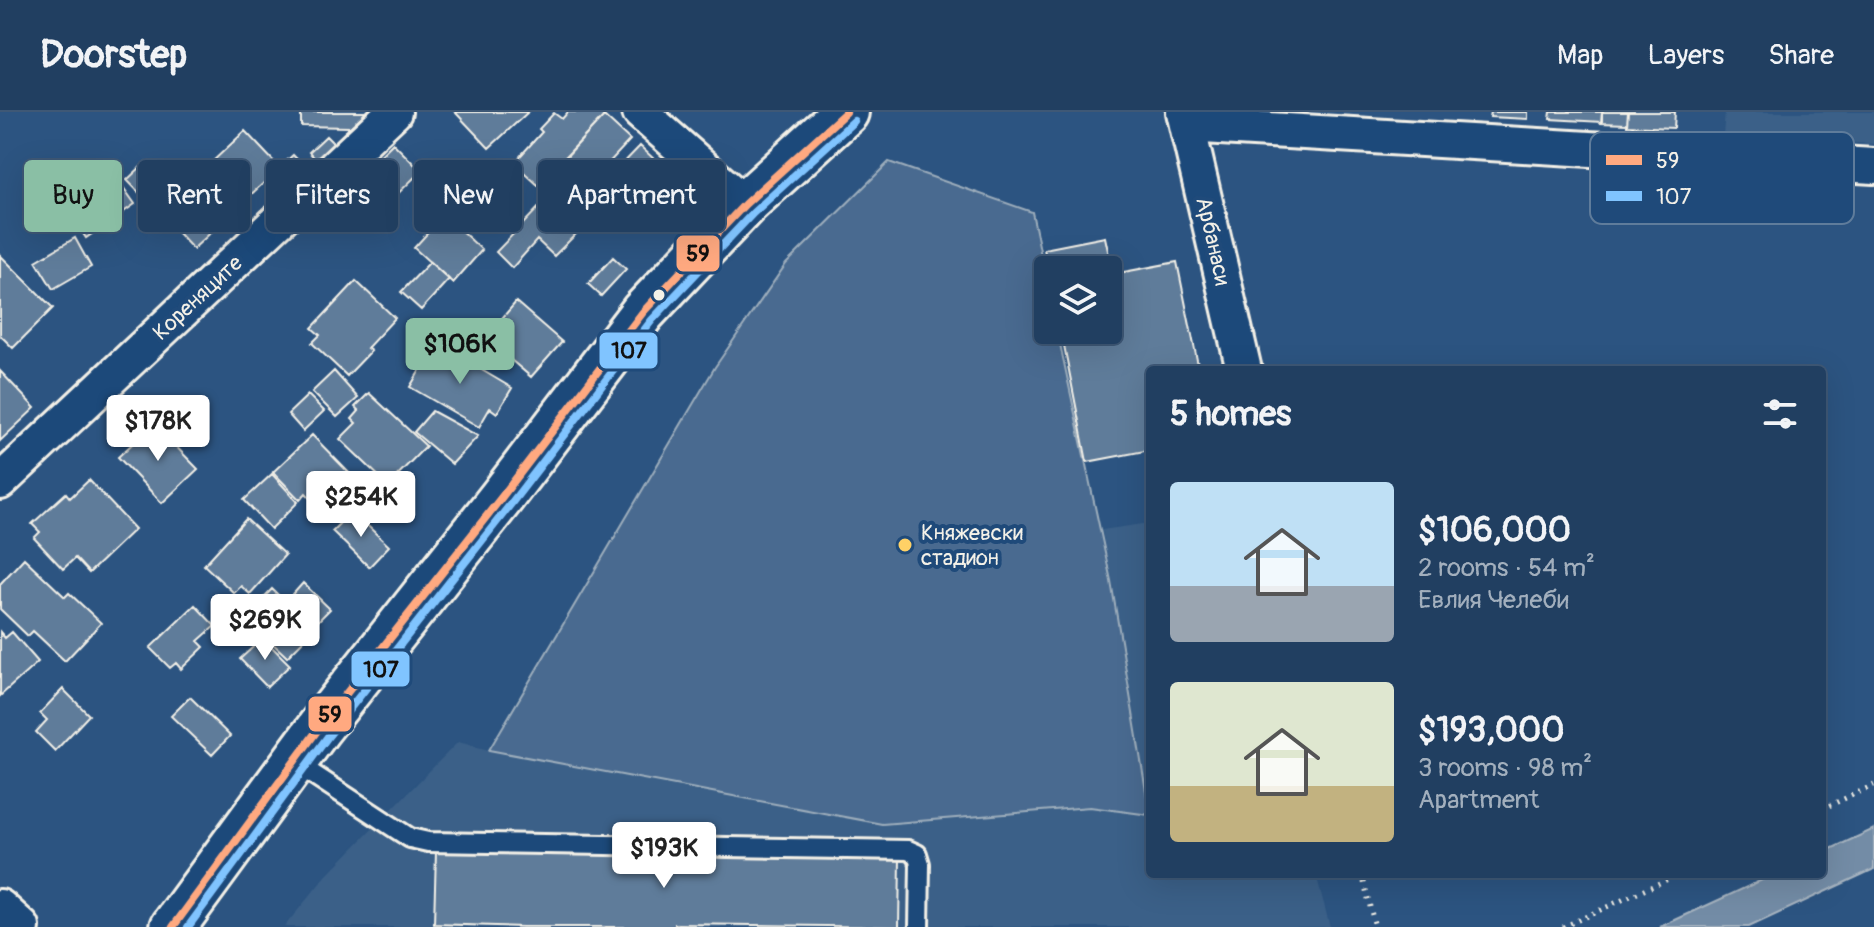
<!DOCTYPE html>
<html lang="en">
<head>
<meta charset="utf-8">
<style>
	body { margin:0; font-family:Pangolin,sans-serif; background:#294667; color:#f1f3f6; height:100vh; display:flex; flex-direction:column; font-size:30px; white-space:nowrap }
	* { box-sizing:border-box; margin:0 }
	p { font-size:26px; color:#a2afbd }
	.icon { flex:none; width:44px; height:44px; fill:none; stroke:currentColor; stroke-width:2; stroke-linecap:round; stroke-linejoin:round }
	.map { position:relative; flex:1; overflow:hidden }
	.drawer { position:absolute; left:1146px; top:254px; width:680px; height:512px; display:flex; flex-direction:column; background:#213f61; border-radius:8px; box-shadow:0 8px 32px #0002,0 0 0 2px #3e5876 }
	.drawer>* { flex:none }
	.hud { position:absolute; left:24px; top:48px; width:760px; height:72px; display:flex; gap:16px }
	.tools { position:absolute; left:1034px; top:144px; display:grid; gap:16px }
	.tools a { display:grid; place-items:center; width:88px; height:88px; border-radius:8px; background:#213f61; box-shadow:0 8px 32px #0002,0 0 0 2px #3e5876; font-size:40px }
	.price { position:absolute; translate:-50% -68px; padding:0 18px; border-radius:8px; background:#fff; color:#222; font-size:26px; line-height:52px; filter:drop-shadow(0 2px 4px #0008) }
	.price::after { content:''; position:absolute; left:50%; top:48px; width:24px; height:18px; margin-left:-12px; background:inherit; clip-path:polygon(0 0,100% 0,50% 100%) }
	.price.selected { background:#8abfa5; color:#111 }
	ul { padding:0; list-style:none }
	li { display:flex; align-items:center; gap:24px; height:200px; padding:0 24px }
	li span { display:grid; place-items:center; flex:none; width:224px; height:160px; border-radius:8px; color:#555 }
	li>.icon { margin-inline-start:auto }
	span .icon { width:96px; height:96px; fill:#fffc; stroke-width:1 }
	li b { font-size:34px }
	h2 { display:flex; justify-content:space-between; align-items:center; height:96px; padding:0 24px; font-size:34px }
	.chip { padding:0 28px; border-radius:8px; background:#213f61; box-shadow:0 8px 32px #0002,0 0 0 2px #3e5876; font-size:28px; line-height:72px }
	.chip.selected { background:#8abfa5; color:#111 }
	header { display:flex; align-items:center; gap:48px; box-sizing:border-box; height:112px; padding:0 40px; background:#213f61; border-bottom:2px solid #3e5876 }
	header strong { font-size:38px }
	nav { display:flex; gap:44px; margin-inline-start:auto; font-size:28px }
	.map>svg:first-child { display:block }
	.built { fill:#3b6088 }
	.green { fill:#496b90; stroke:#9eaebc; stroke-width:2 }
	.water { fill:#738ca6; stroke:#a7b4c0; stroke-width:2 }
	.building { fill:#5e7b9a; stroke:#f4f1e8; stroke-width:2 }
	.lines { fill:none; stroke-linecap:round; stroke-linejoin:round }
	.lane-casing { stroke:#f4f1e8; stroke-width:24 }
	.street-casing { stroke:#f4f1e8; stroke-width:40 }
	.secondary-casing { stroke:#f4f1e8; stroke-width:50 }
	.path { stroke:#f4f1e8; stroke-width:5; stroke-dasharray:2 6; stroke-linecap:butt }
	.lane { stroke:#1f4a7a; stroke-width:18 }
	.street { stroke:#1f4a7a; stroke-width:34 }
	.secondary { stroke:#1f4a7a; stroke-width:44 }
	.bus-1-casing { stroke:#1f4a7a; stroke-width:14 }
	.bus-2-casing { stroke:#1f4a7a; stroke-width:14 }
	.bus-1 { stroke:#ffa980; stroke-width:8 }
	.bus-2 { stroke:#80c4ff; stroke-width:8 }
	.bus-dot { fill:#f4f1e8; stroke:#1f4a7a; stroke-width:3 }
	.poi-dot { fill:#ffd166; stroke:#1f4a7a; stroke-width:3 }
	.labels { text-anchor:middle; stroke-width:8; stroke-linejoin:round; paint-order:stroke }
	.street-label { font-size:22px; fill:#f4f1e8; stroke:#1f4a7a }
	.poi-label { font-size:22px; fill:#f4f1e8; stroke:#1f4a7a; text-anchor:start }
	.key { fill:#1f4a7a; stroke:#5f7c9b; stroke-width:2 }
	.key-label { font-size:22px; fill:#f4f1e8 }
	.line-badge { stroke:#1f4a7a; stroke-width:3 }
	.pale-badge-label { font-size:22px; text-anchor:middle; font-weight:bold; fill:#111 }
</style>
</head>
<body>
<header>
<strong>Doorstep</strong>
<nav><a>Map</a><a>Layers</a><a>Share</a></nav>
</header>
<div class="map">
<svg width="1874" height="815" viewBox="0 0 1874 815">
	<rect width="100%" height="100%" fill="#2c5481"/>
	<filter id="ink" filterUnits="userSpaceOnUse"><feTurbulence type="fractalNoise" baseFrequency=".0125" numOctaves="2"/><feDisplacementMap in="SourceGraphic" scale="16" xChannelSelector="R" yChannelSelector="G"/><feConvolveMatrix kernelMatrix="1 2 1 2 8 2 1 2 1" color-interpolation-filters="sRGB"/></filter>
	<g filter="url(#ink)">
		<path class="built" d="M1725,0H1874V32L1723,24Z
			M1150,411V700L1102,418Z
			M458,630L489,638L1090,695L1150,703V762H1316L1330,815H284L326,764Z"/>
		<path class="green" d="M889,50L1032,100L1048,177V218H1057L1111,469L1150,703L1090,695L882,712L489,638L715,255L786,152Z"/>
		<path class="water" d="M1874,717V757L1749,815H1660L1775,762H1822V741Z"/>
		<path class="building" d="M301,0H367L350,15L301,14Z
			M455,0H528L489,36Z
			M568,0H600L604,4L539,74L514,51L542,20L539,17L554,1L562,7Z
			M1491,0H1528V7L1490,5Z
			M1551,0H1602V10L1550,7Z
			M1602,0H1628L1627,12L1601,11Z
			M1628,0H1675L1674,16L1627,14Z
			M604,4L630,28L578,84L552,59Z
			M245,19L280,56L245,88L211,51Z
			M326,24L341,39L323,55L309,40Z
			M393,31L421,59L375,104L347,76Z
			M640,34L671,63L646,90L614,61Z
			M293,43L314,65L302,76L281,54Z
			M146,50L167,73L148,90L127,68Z
			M99,67L106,77L118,68L135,92L86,126L70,102L84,92L77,82Z
			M193,67L228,105L193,137L158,100Z
			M547,87L580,118L554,144L537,128L512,156L496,140Z
			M444,103L482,138L453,171L414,136Z
			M1105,125L1113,162L1177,150L1199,258H1150V338L1087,350L1061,218H1108V158H1049L1044,137Z
			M75,126L91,155L53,177L36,149Z
			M0,143L53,196L13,236L0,223Z
			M613,145L626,157L601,184L588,172Z
			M430,150L449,167L421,198L401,180Z
			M356,169L395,206L367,236L371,239L347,264L312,231L320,223L312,216Z
			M516,190L562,230L531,265L485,226Z
			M436,231L512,276L497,301L490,296L479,315L410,275Z
			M0,259L35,296L0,329Z
			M334,259L358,286L337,305L312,280Z
			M369,281L426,334L388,373L340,327L356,311L352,307L359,299L355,295Z
			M308,283L324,299L303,319L288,302Z
			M432,299L478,324L452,352L414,320Z
			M154,312L198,357L162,391L118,345Z
			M312,323L353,365L320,396L306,381L300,388L273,360Z
			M272,362L298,390L271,417L244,388Z
			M89,368L135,417L89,461L75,446L63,457L34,426L40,420L32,412L66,381L70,386Z
			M352,399L389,434L369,455L332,419Z
			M246,407L285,443L250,482L241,474L234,481L204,453Z
			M24,446L65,485L69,481L101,511L65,549L33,519L28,524L0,497V472Z
			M303,471L330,497L312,515L286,490Z
			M272,477L314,518L287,545L245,505Z
			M195,493L215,514L198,529L204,535L181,557L176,551L170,556L150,536Z
			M0,520L5,526L12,520L38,550L0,584Z
			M263,526L290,553L267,575L240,547Z
			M63,577L89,603L55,639L36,620L47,608L40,601Z
			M190,585L230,624L212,643L171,604Z
			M436,739L900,745L899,815L675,812V815H523L434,812Z"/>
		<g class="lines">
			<g class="lane-casing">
				<path id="lane" d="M294,650L410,726L428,730L908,738L917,742L920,752L919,815"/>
			</g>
			<g class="street-casing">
				<path id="street" d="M640,0L745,92
					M1184,0L1244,258
					M1187,13L1874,54
					M0,370L394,0
					M0,795L22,815"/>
			</g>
			<g class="secondary-casing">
				<path id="secondary" d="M173,815L319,616L501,386L643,200L745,92L846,0"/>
			</g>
			<path class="path" d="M1822,697L1874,673
				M1362,762L1375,815
				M1563,815L1679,762"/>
			<use href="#lane" class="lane"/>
			<use href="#street" class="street"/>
			<use href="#secondary" class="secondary"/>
			<g class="bus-1-casing">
				<path id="bus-1" d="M173,815L319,616L501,386L643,200L745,92L846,0"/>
			</g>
			<g class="bus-2-casing">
				<path id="bus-2" d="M188,815L329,623L510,393L652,208L753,101L854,9"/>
			</g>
			<use href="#bus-1" class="bus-1"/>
			<use href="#bus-2" class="bus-2"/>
		</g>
	</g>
	<circle class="bus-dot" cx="659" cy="183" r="7"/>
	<circle class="poi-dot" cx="905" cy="433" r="8"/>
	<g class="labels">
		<g class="street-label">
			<text transform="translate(1214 129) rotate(77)" y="8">Арбанаси</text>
			<text transform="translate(197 185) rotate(-43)" y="8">Кореняците</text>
		</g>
		<g class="poi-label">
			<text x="921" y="428">Княжевски<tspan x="921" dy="25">стадион</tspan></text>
		</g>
	</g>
	<rect x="1590" y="20" width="264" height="92" rx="12" class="key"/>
	<rect x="1606" y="43" width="36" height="10" fill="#ffa980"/>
	<rect x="1606" y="79" width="36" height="10" fill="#80c4ff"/>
	<g class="key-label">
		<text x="1656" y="56">59</text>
		<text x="1656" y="92">107</text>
	</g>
	<g class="line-badge">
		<rect x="675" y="122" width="46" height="39" rx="8" fill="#ffa980"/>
		<rect x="598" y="219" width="61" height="39" rx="8" fill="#80c4ff"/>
		<rect x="350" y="538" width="61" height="38" rx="8" fill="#80c4ff"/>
		<rect x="307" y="583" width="46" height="38" rx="8" fill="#ffa980"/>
	</g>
	<g class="pale-badge-label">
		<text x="698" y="149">59</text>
		<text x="629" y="246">107</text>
		<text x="381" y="565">107</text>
		<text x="330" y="610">59</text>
	</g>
</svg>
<div class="tools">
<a><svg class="icon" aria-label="layers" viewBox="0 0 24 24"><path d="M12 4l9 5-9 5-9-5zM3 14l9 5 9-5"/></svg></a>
</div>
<b class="price selected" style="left:460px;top:274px">$106K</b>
<b class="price" style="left:158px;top:351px">$178K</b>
<b class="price" style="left:361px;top:427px">$254K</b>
<b class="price" style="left:265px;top:550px">$269K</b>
<b class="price" style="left:664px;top:778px">$193K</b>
<div class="hud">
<a class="chip selected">Buy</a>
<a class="chip">Rent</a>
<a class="chip">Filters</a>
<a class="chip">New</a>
<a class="chip">Apartment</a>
</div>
<section class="drawer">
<h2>5 homes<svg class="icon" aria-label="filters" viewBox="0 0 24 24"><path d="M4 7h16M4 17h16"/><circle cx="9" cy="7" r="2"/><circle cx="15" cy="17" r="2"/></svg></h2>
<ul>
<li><span style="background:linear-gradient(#bfe0f5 65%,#9aa5b1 0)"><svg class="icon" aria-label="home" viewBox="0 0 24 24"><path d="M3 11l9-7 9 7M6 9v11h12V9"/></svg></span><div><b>$106,000</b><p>2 rooms · 54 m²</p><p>Евлия Челеби</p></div></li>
<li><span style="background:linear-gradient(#dfe7d0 65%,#c2b280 0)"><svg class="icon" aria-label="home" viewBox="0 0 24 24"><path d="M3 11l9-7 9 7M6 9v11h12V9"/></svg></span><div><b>$193,000</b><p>3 rooms · 98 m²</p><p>Apartment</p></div></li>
</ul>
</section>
</div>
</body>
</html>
